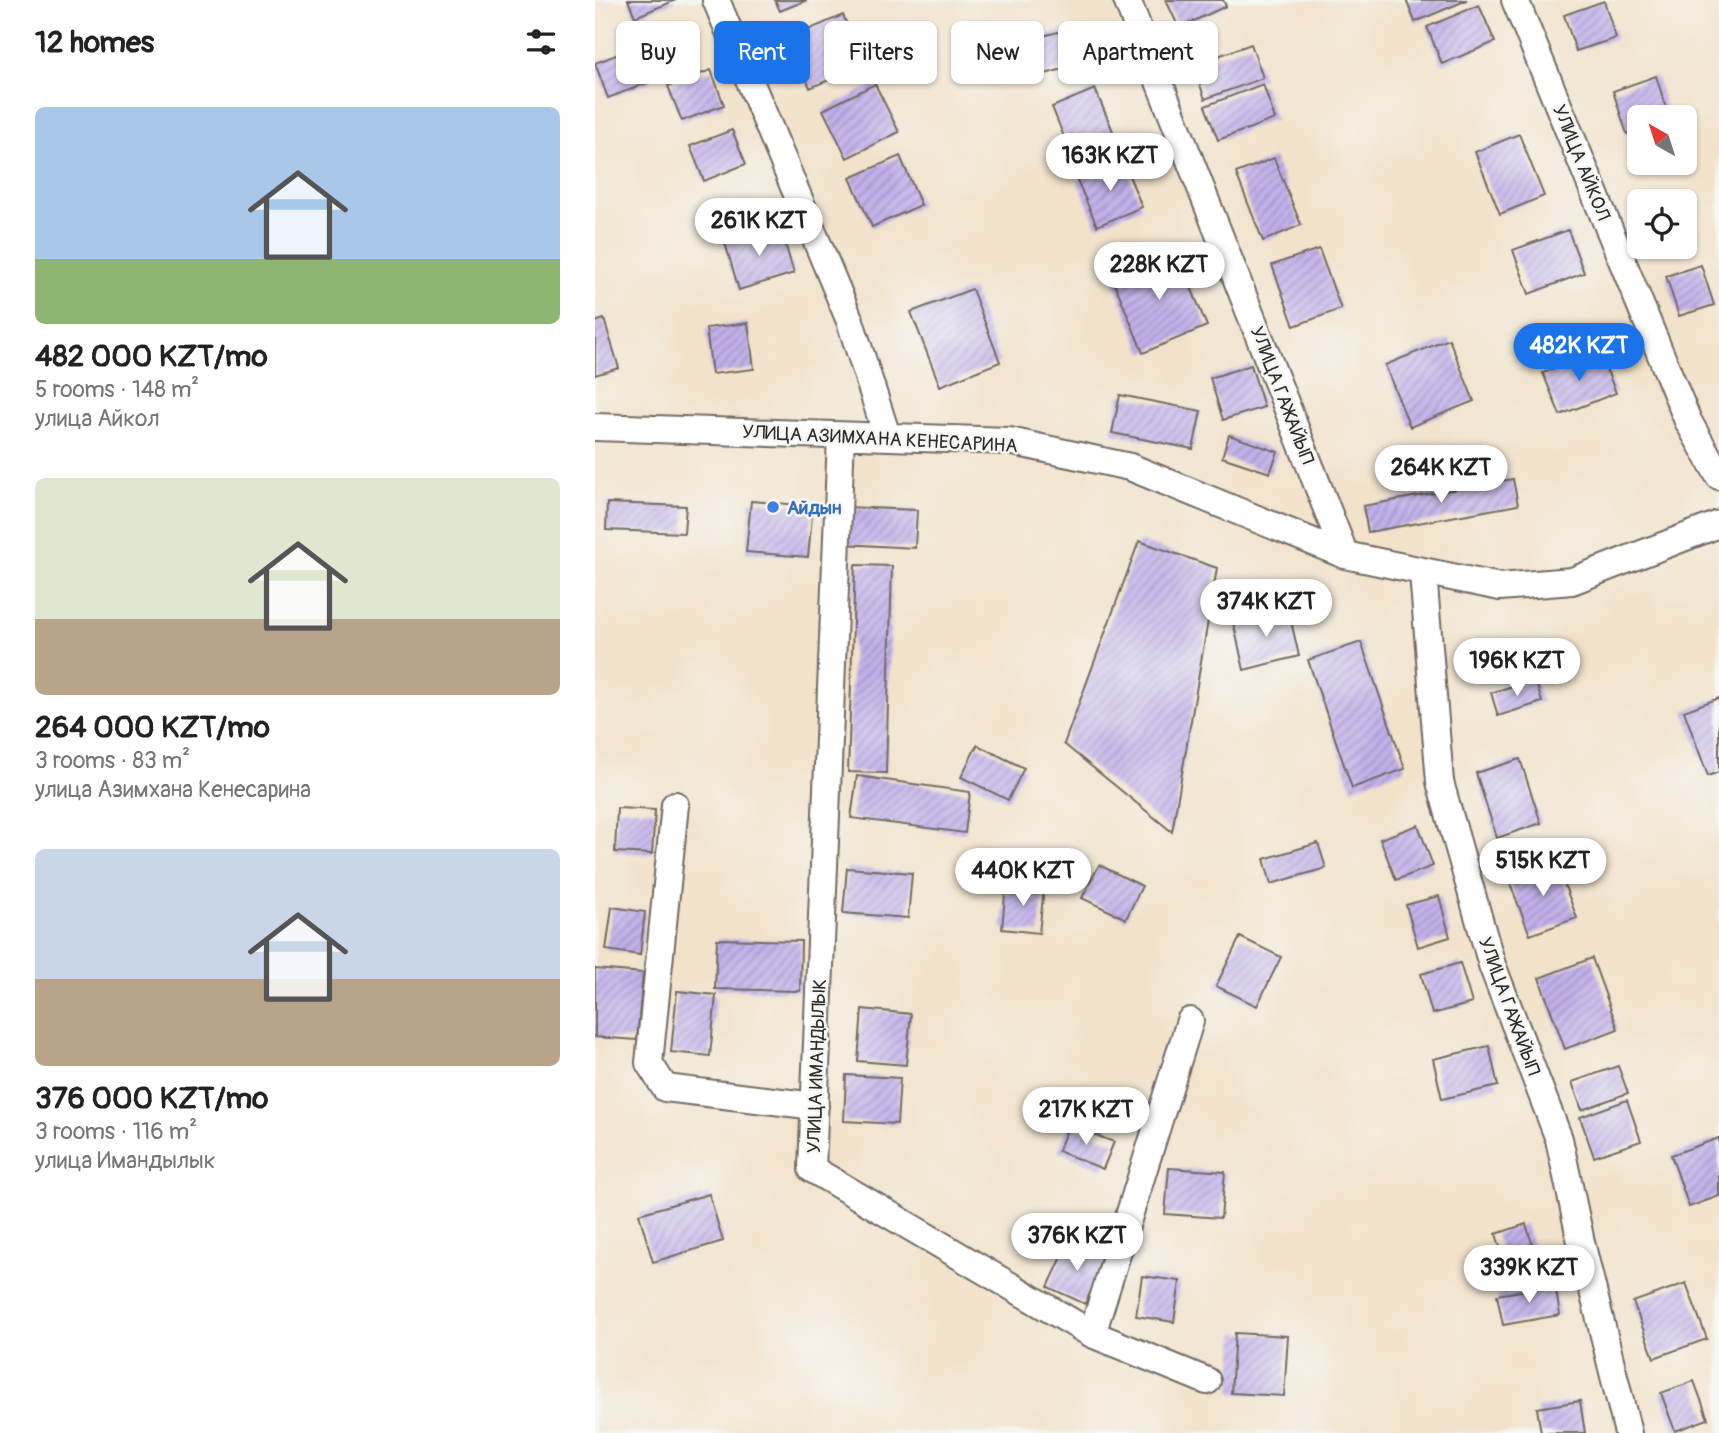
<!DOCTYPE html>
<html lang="en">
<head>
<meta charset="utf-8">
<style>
	body { margin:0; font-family:Pangolin,sans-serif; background:#f2f2f2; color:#222; height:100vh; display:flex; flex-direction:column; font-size:26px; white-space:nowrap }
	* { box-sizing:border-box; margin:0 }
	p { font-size:23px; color:#767676 }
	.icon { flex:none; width:38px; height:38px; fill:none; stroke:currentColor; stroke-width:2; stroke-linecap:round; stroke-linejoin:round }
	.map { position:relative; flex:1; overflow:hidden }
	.drawer { display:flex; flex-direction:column; background:#fff; width:595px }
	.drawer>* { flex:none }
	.top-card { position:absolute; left:21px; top:21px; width:665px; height:63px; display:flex; gap:14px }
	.needle { width:46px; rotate:321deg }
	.fabs { position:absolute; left:1032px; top:105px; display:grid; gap:14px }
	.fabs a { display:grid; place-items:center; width:70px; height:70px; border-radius:10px; background:#fff; box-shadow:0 2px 5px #0004; font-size:35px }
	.price { position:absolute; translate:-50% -60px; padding:0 16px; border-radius:24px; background:#fff; color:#222; font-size:23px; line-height:46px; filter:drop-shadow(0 2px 4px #0008) }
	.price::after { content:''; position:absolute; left:50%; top:42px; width:21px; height:16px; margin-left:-10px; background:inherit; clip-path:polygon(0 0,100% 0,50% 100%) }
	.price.active { background:#1a73e8; color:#fff }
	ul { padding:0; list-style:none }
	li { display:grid; align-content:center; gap:14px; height:371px; padding:0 35px }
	li span { display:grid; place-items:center; height:217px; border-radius:10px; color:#555 }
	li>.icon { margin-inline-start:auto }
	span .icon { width:126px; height:126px; fill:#fffc; stroke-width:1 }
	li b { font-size:30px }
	h2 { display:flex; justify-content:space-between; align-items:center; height:84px; padding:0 35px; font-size:30px }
	.chip { padding:0 24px; border-radius:10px; background:#fff; box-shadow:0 2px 5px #0004; font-size:24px; line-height:63px }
	.chip.active { background:#1a73e8; color:#fff }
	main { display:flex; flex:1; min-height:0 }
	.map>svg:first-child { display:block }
	.building { fill:url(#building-hatch) }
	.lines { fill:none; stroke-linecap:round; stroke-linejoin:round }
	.minor-casing { stroke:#716b63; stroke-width:30 }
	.minor { stroke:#fff; stroke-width:26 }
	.shop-dot { fill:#3f7fe0; stroke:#f6f6f2; stroke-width:2.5 }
	.labels { text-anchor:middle; stroke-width:5; stroke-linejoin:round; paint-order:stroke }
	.street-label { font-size:19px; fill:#2b2b2b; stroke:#f6f6f2 }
	.shop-label { font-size:19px; font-weight:bold; fill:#366cbe; stroke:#f6f6f2; text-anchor:start }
</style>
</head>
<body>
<main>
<section class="drawer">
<h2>12 homes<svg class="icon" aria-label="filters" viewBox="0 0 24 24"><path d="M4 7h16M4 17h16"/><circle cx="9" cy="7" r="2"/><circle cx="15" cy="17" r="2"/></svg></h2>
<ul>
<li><span style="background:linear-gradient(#a9c7e8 70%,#8fb573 0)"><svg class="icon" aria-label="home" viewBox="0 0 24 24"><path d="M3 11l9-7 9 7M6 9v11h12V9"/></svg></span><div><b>482 000 KZT/mo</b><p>5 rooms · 148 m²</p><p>улица Айкол</p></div></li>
<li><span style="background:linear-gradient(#dfe7d0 65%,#b9a48a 0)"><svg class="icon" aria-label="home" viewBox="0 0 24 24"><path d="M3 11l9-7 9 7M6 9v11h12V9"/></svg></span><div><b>264 000 KZT/mo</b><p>3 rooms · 83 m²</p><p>улица Азимхана Кенесарина</p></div></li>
<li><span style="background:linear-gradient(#c9d6e8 60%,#b9a48a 0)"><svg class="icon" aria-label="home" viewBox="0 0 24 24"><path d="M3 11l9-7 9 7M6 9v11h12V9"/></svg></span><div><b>376 000 KZT/mo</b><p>3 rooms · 116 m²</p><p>улица Имандылык</p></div></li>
</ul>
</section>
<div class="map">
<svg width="1124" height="1433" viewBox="0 0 1124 1433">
	<defs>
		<pattern id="building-hatch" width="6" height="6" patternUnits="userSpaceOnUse" patternTransform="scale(1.75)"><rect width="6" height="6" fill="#c2b1eb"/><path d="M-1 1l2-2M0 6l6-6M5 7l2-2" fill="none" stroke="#9e90bf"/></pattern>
	</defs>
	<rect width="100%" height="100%" fill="#f6f6f2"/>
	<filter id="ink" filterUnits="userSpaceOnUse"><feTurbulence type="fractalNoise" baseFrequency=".0143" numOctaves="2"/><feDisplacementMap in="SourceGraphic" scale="14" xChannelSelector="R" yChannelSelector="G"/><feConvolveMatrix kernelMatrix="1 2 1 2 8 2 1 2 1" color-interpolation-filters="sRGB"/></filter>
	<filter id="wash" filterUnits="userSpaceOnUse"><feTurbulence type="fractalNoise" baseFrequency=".00686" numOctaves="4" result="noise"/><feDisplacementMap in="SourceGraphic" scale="28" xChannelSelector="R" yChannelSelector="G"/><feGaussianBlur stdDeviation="1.57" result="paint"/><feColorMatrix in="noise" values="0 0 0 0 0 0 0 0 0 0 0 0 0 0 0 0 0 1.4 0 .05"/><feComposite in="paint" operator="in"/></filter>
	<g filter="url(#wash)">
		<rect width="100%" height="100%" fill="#f2e2ca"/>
		<g id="blocks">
			<path class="building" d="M33,0H81L40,17Z
				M180,0H212L185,11Z
				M571,0H628L631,6L584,28Z
				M811,0H872L820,22Z
				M1009,1L1021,38L981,51L969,15Z
				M884,5L900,42L847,64L832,27Z
				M248,15L269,65L215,88L194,38Z
				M483,27L493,62L450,74L440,38Z
				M656,44L668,78L610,99L598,65Z
				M42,47L55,82L13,98L0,63Z
				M116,70L129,105L87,121L73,86Z
				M1061,76L1074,117H1045V130L1032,134L1018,91Z
				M280,84L304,132L252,158L228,110Z
				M668,84L680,119L623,140L610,106Z
				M500,89L520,136L476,154L457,107Z
				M137,130L151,164L109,181L95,146Z
				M924,134L949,196L905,214L880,152Z
				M305,156L326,205L277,227L255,178Z
				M679,158L706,225L668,241L641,173Z
				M528,161L547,207L502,226L482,180Z
				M185,227L199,273L144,290L130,243Z
				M973,230L989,273L934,294L918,250Z
				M724,249L746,309L699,326L677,265Z
				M581,251L612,326L548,353L517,277Z
				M1106,265L1119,305L1084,316L1071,276Z
				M377,289L405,362L345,386L316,312Z
				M9,319L24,368L0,375V322Z
				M153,323L159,369L117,374L111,328Z
				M854,339L879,401L815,427L790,365Z
				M1004,351L1021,393L965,415L948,373Z
				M656,365L669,407L628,420L615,378Z
				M525,395L606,411L598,449L517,433Z
				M634,435L683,452L675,473L627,457Z
				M918,479L923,505L773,532L768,506Z
				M156,501L218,506L213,557L151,552Z
				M12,503L91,506L89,533L11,530Z
				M250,507L322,510L320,548L248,544Z
				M544,541L622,568L577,832L469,744Z
				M260,565L297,566L291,773L253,772Z
				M693,608L704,656L649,670L638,621Z
				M766,642L810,769L757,788L713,660Z
				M940,679L947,702L903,716L896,693Z
				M1124,698V772L1113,776L1089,711Z
				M382,745L429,768L413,800L366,777Z
				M925,759L946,823L902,838L881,773Z
				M262,776L375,792L370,833L256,818Z
				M22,808L60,810L57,854L20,852Z
				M823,825L838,866L801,880L785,839Z
				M723,843L731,868L676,884L669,859Z
				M960,860L982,918L935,935L913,878Z
				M504,865L547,886L531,919L487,898Z
				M252,868L317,873L313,918L248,913Z
				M411,884L449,888L444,933L407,929Z
				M844,896L855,937L823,947L811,905Z
				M17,907L50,912L45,955L11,950Z
				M645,937L686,957L662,1006L621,986Z
				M122,939L206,941L205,991L120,989Z
				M997,958L1023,1029L970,1049L944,978Z
				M865,963L877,1003L837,1014L826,974Z
				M0,969L48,973L42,1040L0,1037Z
				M82,991L121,995L115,1056L76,1052Z
				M267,1009L316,1014L311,1065L263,1061Z
				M894,1046L903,1086L847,1099L838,1059Z
				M1023,1066L1033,1093L987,1110L977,1082Z
				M251,1075L305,1078L302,1124L249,1121Z
				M1032,1100L1046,1141L999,1157L985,1117Z
				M474,1125L519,1142L508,1169L463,1151Z
				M1124,1138V1196L1094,1207L1076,1155Z
				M574,1168L630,1172L626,1218L570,1214Z
				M114,1194L128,1241L58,1262L44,1214Z
				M931,1224L940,1253L910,1262L901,1234Z
				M474,1242L511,1259L490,1304L453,1287Z
				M547,1276L585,1281L579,1322L541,1316Z
				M1091,1283L1112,1339L1059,1358L1038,1302Z
				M960,1285L965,1315L908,1325L902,1295Z
				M640,1333L693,1336L689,1396L636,1393Z
				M1099,1381L1113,1419L1080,1431L1066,1393Z
				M985,1401L990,1433H946L942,1408Z"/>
		</g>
	</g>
	<g filter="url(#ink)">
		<use href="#blocks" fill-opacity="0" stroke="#716b63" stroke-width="2"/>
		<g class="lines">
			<g class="minor-casing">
				<path id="minor" d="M121,0L255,321L292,436
					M532,0L750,555
					M920,0L1093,421L1124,476
					M0,427L414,441L535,467L750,555L905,587L977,581L1124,524
					M246,436L217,1169L497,1334L595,1021
					M828,573L845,782L897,965L964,1139L986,1242L1033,1433
					M80,805L54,1063L70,1088L220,1106
					M497,1334L612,1381"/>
			</g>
			<use href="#minor" class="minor"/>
		</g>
	</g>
	<circle class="shop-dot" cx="178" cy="507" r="7"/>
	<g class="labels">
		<g class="street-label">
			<text transform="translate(987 162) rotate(68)" y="7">УЛИЦА АЙКОЛ</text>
			<text transform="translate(688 395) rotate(69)" y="7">УЛИЦА ГАЖАЙЫП</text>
			<text transform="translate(285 438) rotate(3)" y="7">УЛИЦА АЗИМХАНА КЕНЕСАРИНА</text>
			<text transform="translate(915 1006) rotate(70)" y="7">УЛИЦА ГАЖАЙЫП</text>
			<text transform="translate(221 1066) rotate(-88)" y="7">УЛИЦА ИМАНДЫЛЫК</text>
		</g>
		<g class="shop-label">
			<text x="192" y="514">Айдын</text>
		</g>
	</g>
</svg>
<div class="fabs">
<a><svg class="needle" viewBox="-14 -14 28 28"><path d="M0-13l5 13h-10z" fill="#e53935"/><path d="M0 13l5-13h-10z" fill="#767676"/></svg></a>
<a><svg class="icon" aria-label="locate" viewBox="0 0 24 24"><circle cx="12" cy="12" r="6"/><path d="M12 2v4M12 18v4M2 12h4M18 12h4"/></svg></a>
</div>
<b class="price" style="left:515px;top:193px">163K KZT</b>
<b class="price" style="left:164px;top:258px">261K KZT</b>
<b class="price" style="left:564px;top:302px">228K KZT</b>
<b class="price active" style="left:984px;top:383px">482K KZT</b>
<b class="price" style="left:846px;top:505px">264K KZT</b>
<b class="price" style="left:671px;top:639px">374K KZT</b>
<b class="price" style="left:922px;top:698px">196K KZT</b>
<b class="price" style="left:948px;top:898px">515K KZT</b>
<b class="price" style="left:428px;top:908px">440K KZT</b>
<b class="price" style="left:491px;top:1147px">217K KZT</b>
<b class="price" style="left:482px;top:1273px">376K KZT</b>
<b class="price" style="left:934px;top:1305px">339K KZT</b>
<div class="top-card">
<a class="chip">Buy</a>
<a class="chip active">Rent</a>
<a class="chip">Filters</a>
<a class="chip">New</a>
<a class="chip">Apartment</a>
</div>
</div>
</main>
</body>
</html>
